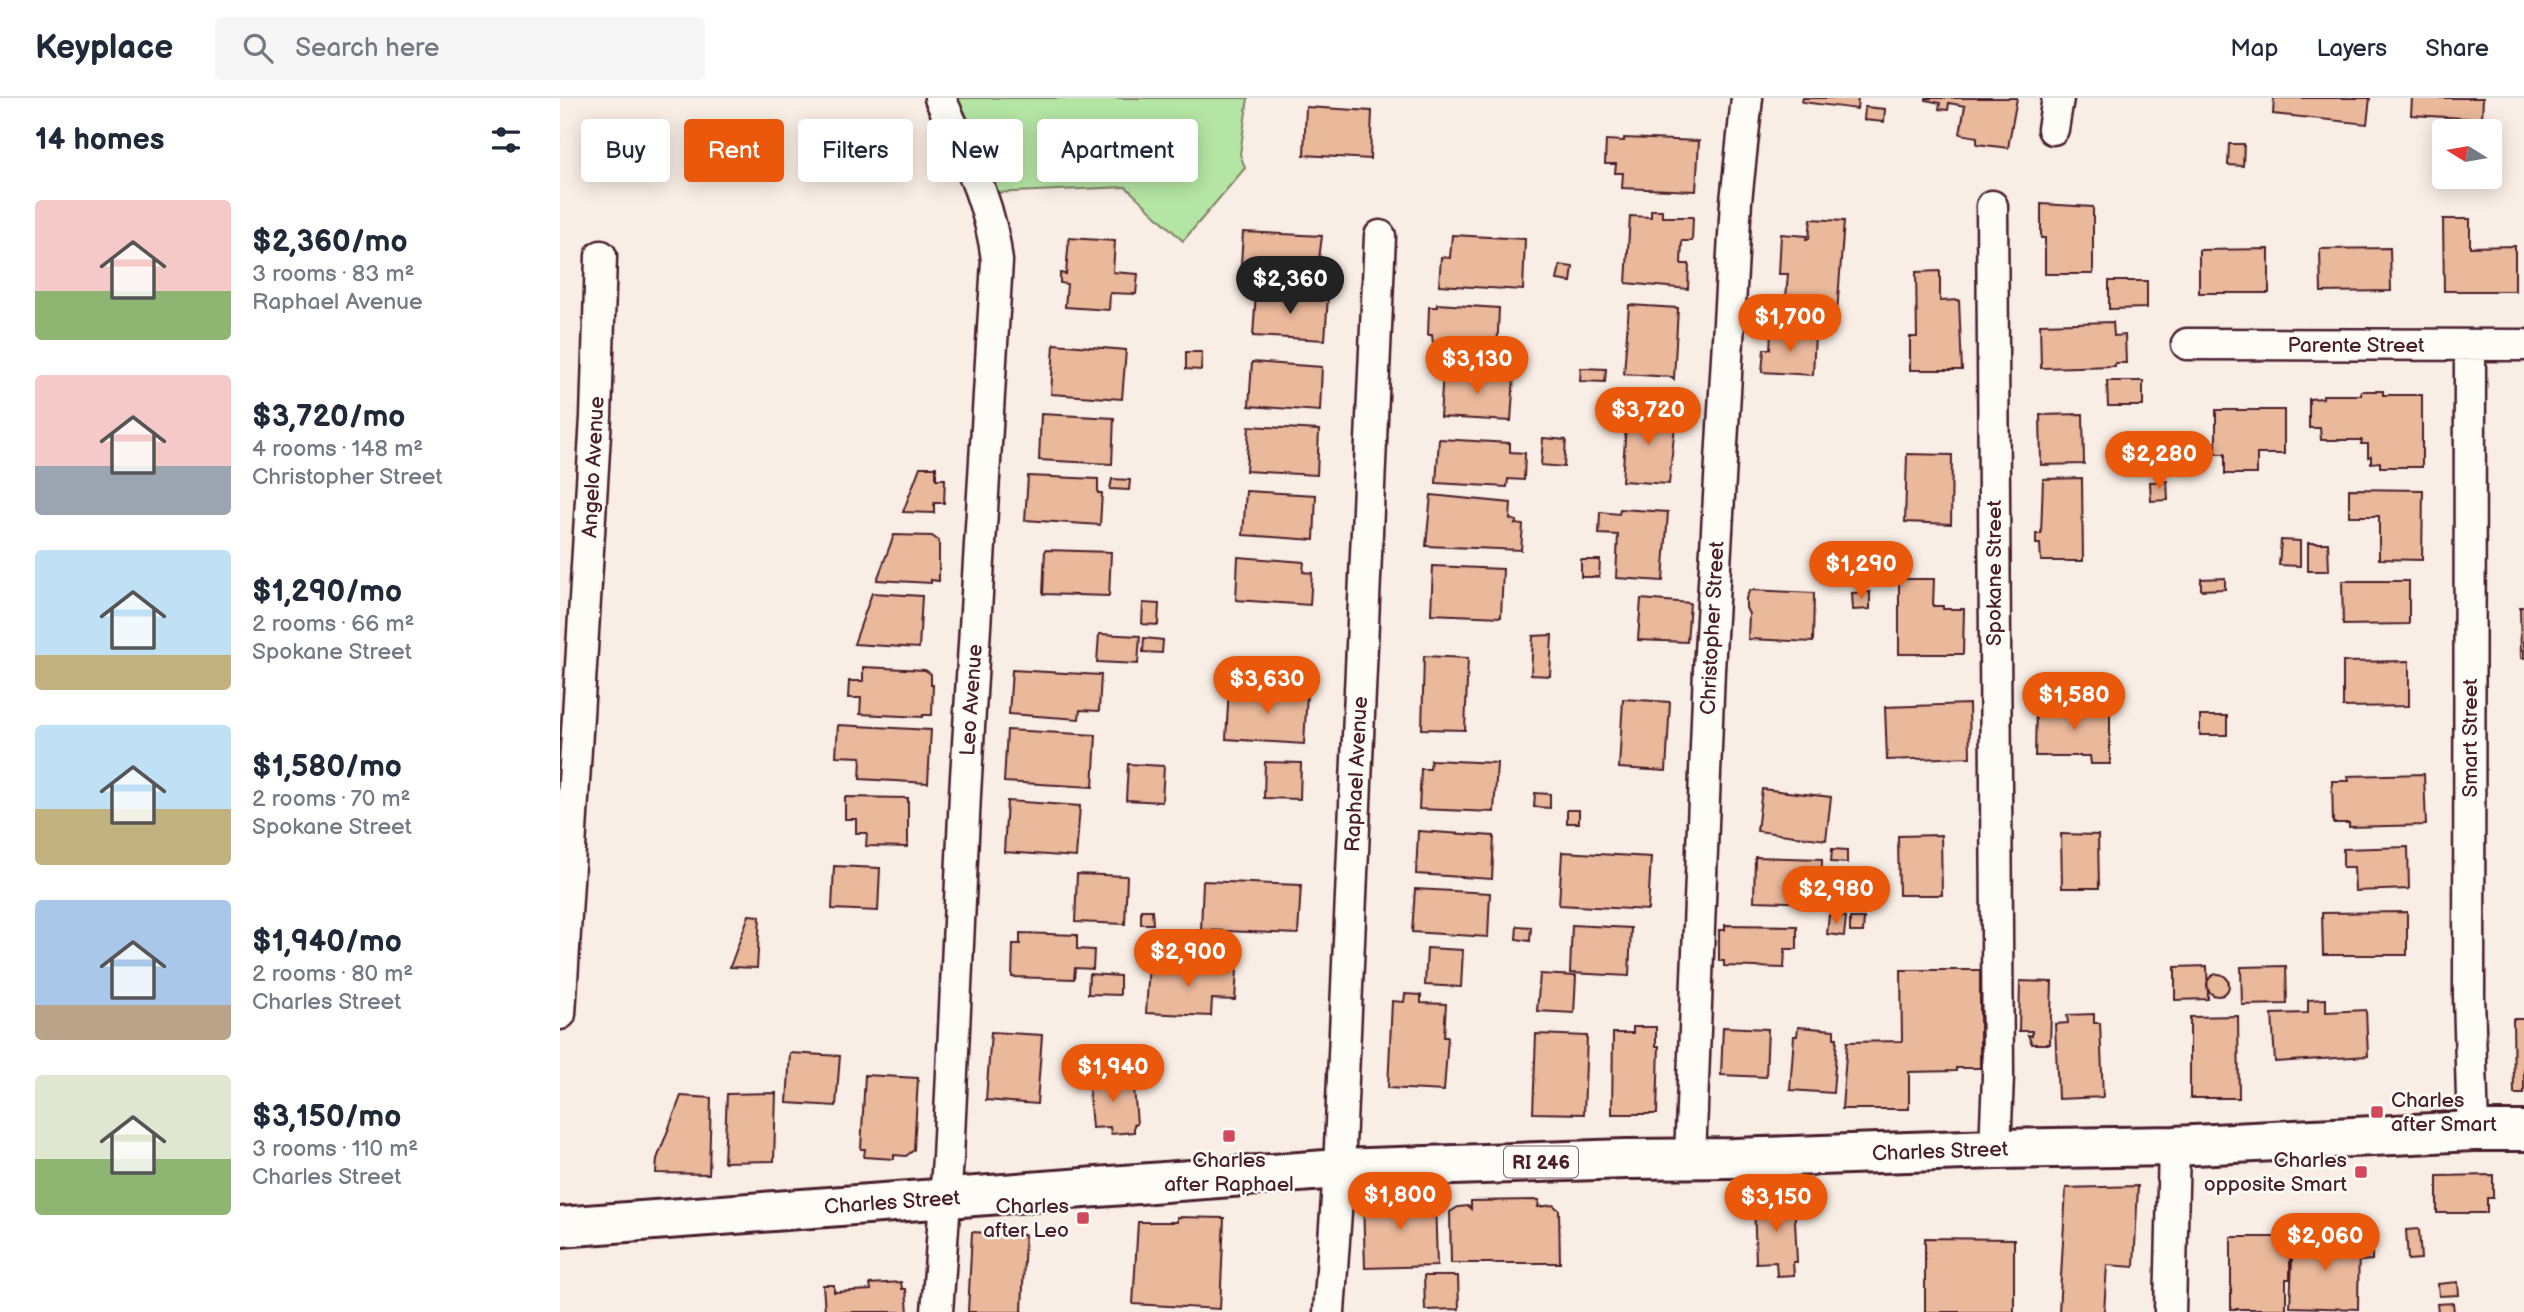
<!DOCTYPE html>
<html lang="en">
<head>
<meta charset="utf-8">
<style>
	body { margin:0; font-family:"Balsamiq Sans",sans-serif; background:#f6f6f7; color:#1f2937; height:100vh; display:flex; flex-direction:column; font-size:26px; white-space:nowrap }
	* { box-sizing:border-box; margin:0 }
	p { font-size:23px; color:#747a83 }
	.icon { flex:none; width:38px; height:38px; fill:none; stroke:currentColor; stroke-width:2; stroke-linecap:round; stroke-linejoin:round }
	.map { position:relative; flex:1; overflow:hidden }
	.details { display:flex; flex-direction:column; background:#fff; width:560px }
	.details>* { flex:none }
	.top-card { position:absolute; left:21px; top:21px; width:665px; height:63px; display:flex; gap:14px }
	.needle { width:46px; rotate:281deg }
	.controls { position:absolute; left:1872px; top:21px; display:grid; gap:14px }
	.controls a { display:grid; place-items:center; width:70px; height:70px; border-radius:7px; background:#fff; box-shadow:0 4px 18px #0003; font-size:35px }
	.price { position:absolute; translate:-50% -60px; padding:0 16px; border-radius:24px; background:#ea580c; color:#fff; font-size:23px; line-height:46px; filter:drop-shadow(0 2px 4px #0008) }
	.price::after { content:''; position:absolute; left:50%; top:42px; width:21px; height:16px; margin-left:-10px; background:inherit; clip-path:polygon(0 0,100% 0,50% 100%) }
	.price.selected { background:#222; color:#fff }
	ul { padding:0; list-style:none }
	li { display:flex; align-items:center; gap:21px; height:175px; padding:0 35px }
	li span { display:grid; place-items:center; flex:none; width:196px; height:140px; border-radius:7px; color:#555 }
	li>.icon { margin-inline-start:auto }
	span .icon { width:84px; height:84px; fill:#fffc; stroke-width:1 }
	li b { font-size:30px }
	h2 { display:flex; justify-content:space-between; align-items:center; height:84px; padding:0 35px; font-size:30px }
	.chip { padding:0 24px; border-radius:7px; background:#fff; box-shadow:0 4px 18px #0003; font-size:24px; line-height:63px }
	.chip.selected { background:#ea580c; color:#fff }
	header { display:flex; align-items:center; gap:42px; box-sizing:border-box; height:98px; padding:0 35px; background:#fff; border-bottom:2px solid #e0e1e3 }
	header strong { font-size:33px }
	nav { display:flex; gap:38px; margin-inline-start:auto; font-size:24px }
	.search { width:490px; height:63px; background:#f6f6f7; display:flex; align-items:center; gap:18px; box-sizing:border-box; padding:0 24px; border-radius:7px; color:#747a83; font-size:26px }
	main { display:flex; flex:1; min-height:0 }
	.map>svg:first-child { display:block }
	.green { fill:#b5e5a4; stroke:#808268; stroke-width:2 }
	.building { fill:#eab89b; stroke:#4a1f2b; stroke-width:2 }
	.lines { fill:none; stroke-linecap:round; stroke-linejoin:round }
	.minor-casing { stroke:#4a1f2b; stroke-width:35 }
	.primary-casing { stroke:#4a1f2b; stroke-width:44 }
	.minor { stroke:#fdfcf7; stroke-width:30 }
	.primary { stroke:#fdfcf7; stroke-width:38 }
	.poi-dot { fill:#d1495b; stroke:#fdfcf7; stroke-width:2.5 }
	.labels { text-anchor:middle; stroke-width:5; stroke-linejoin:round; paint-order:stroke }
	.shield { fill:#fdfcf7; stroke:#806168; stroke-width:2 }
	.shield-label { font-size:19px; font-weight:bold; fill:#4a1f2b }
	.street-label { font-size:21px; fill:#4a1f2b; stroke:#fdfcf7 }
	.poi-label { font-size:21px; fill:#4a1f2b; stroke:#fdfcf7; text-anchor:end }
</style>
</head>
<body>
<header>
<strong>Keyplace</strong>
<div class="search"><svg class="icon" aria-label="search" viewBox="0 0 24 24"><circle cx="10" cy="10" r="6"/><path d="M15 15l6 6"/></svg>Search here</div>
<nav><a>Map</a><a>Layers</a><a>Share</a></nav>
</header>
<main>
<section class="details">
<h2>14 homes<svg class="icon" aria-label="filters" viewBox="0 0 24 24"><path d="M4 7h16M4 17h16"/><circle cx="9" cy="7" r="2"/><circle cx="15" cy="17" r="2"/></svg></h2>
<ul>
<li><span style="background:linear-gradient(#f6c9c9 65%,#8fb573 0)"><svg class="icon" aria-label="home" viewBox="0 0 24 24"><path d="M3 11l9-7 9 7M6 9v11h12V9"/></svg></span><div><b>$2,360/mo</b><p>3 rooms · 83 m²</p><p>Raphael Avenue</p></div></li>
<li><span style="background:linear-gradient(#f6c9c9 65%,#9aa5b1 0)"><svg class="icon" aria-label="home" viewBox="0 0 24 24"><path d="M3 11l9-7 9 7M6 9v11h12V9"/></svg></span><div><b>$3,720/mo</b><p>4 rooms · 148 m²</p><p>Christopher Street</p></div></li>
<li><span style="background:linear-gradient(#bfe0f5 75%,#c2b280 0)"><svg class="icon" aria-label="home" viewBox="0 0 24 24"><path d="M3 11l9-7 9 7M6 9v11h12V9"/></svg></span><div><b>$1,290/mo</b><p>2 rooms · 66 m²</p><p>Spokane Street</p></div></li>
<li><span style="background:linear-gradient(#bfe0f5 60%,#c2b280 0)"><svg class="icon" aria-label="home" viewBox="0 0 24 24"><path d="M3 11l9-7 9 7M6 9v11h12V9"/></svg></span><div><b>$1,580/mo</b><p>2 rooms · 70 m²</p><p>Spokane Street</p></div></li>
<li><span style="background:linear-gradient(#a9c7e8 75%,#b9a48a 0)"><svg class="icon" aria-label="home" viewBox="0 0 24 24"><path d="M3 11l9-7 9 7M6 9v11h12V9"/></svg></span><div><b>$1,940/mo</b><p>2 rooms · 80 m²</p><p>Charles Street</p></div></li>
<li><span style="background:linear-gradient(#dfe7d0 60%,#8fb573 0)"><svg class="icon" aria-label="home" viewBox="0 0 24 24"><path d="M3 11l9-7 9 7M6 9v11h12V9"/></svg></span><div><b>$3,150/mo</b><p>3 rooms · 110 m²</p><p>Charles Street</p></div></li>
</ul>
</section>
<div class="map">
<svg width="1964" height="1214" viewBox="0 0 1964 1214">
	<rect width="100%" height="100%" fill="#f9eee5"/>
	<filter id="ink" filterUnits="userSpaceOnUse"><feTurbulence type="fractalNoise" baseFrequency=".0143" numOctaves="2"/><feDisplacementMap in="SourceGraphic" scale="14" xChannelSelector="R" yChannelSelector="G"/><feConvolveMatrix kernelMatrix="1 2 1 2 8 2 1 2 1" color-interpolation-filters="sRGB"/></filter>
	<g filter="url(#ink)">
		<path class="green" d="M387,0H688L680,56L685,70L623,143L566,89L431,95Z"/>
		<path class="building" d="M1243,0H1298L1297,11L1242,4Z
			M1366,0H1457L1448,50L1417,46V39L1400,36L1405,8L1389,5L1388,12L1379,11L1380,5L1366,2Z
			M1714,0H1810L1807,26L1713,16Z
			M1852,0H1923L1922,21L1851,17Z
			M746,9L812,13L810,61L744,57Z
			M1305,9L1325,11L1324,24L1304,22Z
			M517,27H531V44H517Z
			M1064,40L1139,43L1136,93L1062,90L1063,75H1055L1056,66H1045L1046,42L1064,43Z
			M1669,46H1684L1683,68L1668,67Z
			M1481,106L1533,109V176H1485V140H1481Z
			M1091,112H1102V119H1133L1132,143H1122L1121,166H1129L1128,191L1066,185L1070,118L1091,119Z
			M1251,121L1284,123L1277,215L1225,211L1228,176H1219L1221,136L1247,138L1246,141H1249Z
			M1883,121H1910V149L1955,148V193H1884Z
			M683,134L762,138L756,185L680,182Z
			M892,137L965,141L963,192L879,187L881,159L890,160Z
			M509,140L555,143L553,174L578,176L576,196L550,195L549,212L505,209L507,186L500,185V175L506,176Z
			M1830,150L1831,193L1761,194L1760,151Z
			M1709,151V195H1639V152Z
			M1000,167L1013,169L1011,184L997,182Z
			M1380,173V203L1399,202L1402,272H1350V239H1357L1356,174Z
			M1549,183H1587V210L1549,211Z
			M696,194L768,198L765,242L693,238Z
			M877,206L939,210L937,257L874,254L872,237H868L869,209H877Z
			M1069,207L1118,210L1114,281L1112,279L1064,276Z
			M1553,224L1554,238L1565,237L1566,265H1555V268L1481,270L1480,226Z
			M1211,234L1255,236L1253,277L1202,274L1204,251H1210Z
			M494,246L566,252L562,301L491,296Z
			M626,254H642L641,272L626,271Z
			M692,264L762,269L760,313L689,308Z
			M1021,270L1046,271L1045,284L1020,283Z
			M883,274L954,278L951,323L880,319Z
			M1547,283H1583V308H1548Z
			M1801,293H1823V297H1862V369H1820V364L1811,365V358L1808,359V346H1801L1802,342H1761L1760,330H1749V301L1763,300V297H1801Z
			M1656,312H1724V356H1697V376H1665V356H1656Z
			M1067,313L1116,317L1109,386L1062,383Z
			M481,316L554,320L552,366L479,362Z
			M1523,316L1524,366L1481,367L1480,317Z
			M689,328L759,332L757,377L686,373Z
			M983,340L1006,342L1004,369L981,367Z
			M879,341L950,345V354L965,355L964,382L948,381L947,389L876,385Z
			M1601,354L1610,363L1609,373H1599L1590,362Z
			M1347,356L1392,357L1391,426L1345,424Z
			M360,369H376V381H385L384,405H374V415L343,414Z
			M468,378L538,381V395H542L540,427L465,422Z
			M1522,380L1523,463H1481L1480,446H1476V436H1481L1483,381Z
			M552,381L570,382L569,392L550,391Z
			M1607,383L1608,402L1591,403L1590,384Z
			M1789,391L1863,392L1862,462L1819,461V418H1789Z
			M686,393L756,397L754,442L683,437Z
			M871,397L951,405L950,421L957,423L955,426L963,427L961,452L866,448Z
			M1060,411L1108,414L1103,483L1056,480L1058,437L1039,436L1040,414L1059,416Z
			M334,437L372,438L379,443V483L371,482V485L317,482Z
			M1721,442L1740,443V468L1719,467Z
			M1748,445H1768L1769,473H1748Z
			M485,452L551,454L549,498L483,496Z
			M678,459L744,464L743,474L752,475L750,507L676,502Z
			M1021,462H1040L1039,479H1021Z
			M873,468L943,471L941,519L871,516Z
			M1665,480V491L1641,492V481Z
			M1339,481H1374L1373,508H1383V511H1404L1403,556H1339Z
			M1782,483H1849V526L1783,527Z
			M1190,492L1254,495L1253,544L1188,541L1189,516L1186,510V500Z
			M1310,494V511L1293,512L1292,495Z
			M312,495L362,498L359,550L294,546Z
			M1081,501L1130,505L1127,544L1078,542Z
			M583,505L599,506L598,527L582,526Z
			M1960,509H1964V560H1961Z
			M539,536L580,538L578,566L537,564Z
			M992,537L990,578L971,577L973,538Z
			M584,540L603,542L602,555L583,554Z
			M864,558L908,560L905,632L862,631Z
			M1849,563V608L1783,609V564Z
			M303,569L365,572L371,576V587H373L372,617H363V619L300,616L301,600H288L289,583H303Z
			M452,572L541,577L539,613L520,612L519,621L449,616Z
			M669,590L747,595L744,646L666,641Z
			M1063,601L1110,604L1106,673L1059,670Z
			M1409,606L1410,659L1327,662L1325,609Z
			M1476,607L1550,608V666H1531L1530,658H1475Z
			M1640,618H1667V637H1640Z
			M278,627L371,632L368,685L300,681L301,659L276,658Z
			M447,632L536,637L533,689L444,684Z
			M871,662L937,665L934,714L859,711L861,671H870Z
			M705,664L741,665L740,701L704,700Z
			M568,666L604,668L602,704L566,702Z
			M1864,676L1866,727L1789,729V725H1773L1772,683H1789L1788,678Z
			M1202,691L1271,699L1266,742L1197,733Z
			M975,695L990,696V710L974,709Z
			M285,699L348,700V749L306,748L307,735H296V721H285Z
			M447,703L520,708L516,759L444,754Z
			M1007,712H1019V725H1007Z
			M858,733L934,738L932,781L856,776Z
			M1501,736L1538,737L1539,790H1502Z
			M1381,737L1382,797H1339L1338,738Z
			M1848,749L1849,791L1795,793L1794,769H1783V751Z
			M1272,751L1287,752V765L1271,764Z
			M1002,754L1091,759L1088,812L999,807Z
			M1195,759L1262,761L1261,805L1194,803Z
			M274,768L320,770L318,813L272,811Z
			M517,776L567,778L565,826L515,824Z
			M643,783L741,787L738,836L641,832Z
			M855,791L930,795L928,839L852,834Z
			M581,812H592L593,826H581Z
			M1847,814V857H1763L1762,815Z
			M189,817L200,818L197,870L170,869Z
			M1269,817L1286,819L1284,838L1267,836Z
			M1290,820H1304L1303,834H1290Z
			M1012,827L1071,830L1069,878L1010,875Z
			M1165,827L1237,828V851H1225L1224,870L1164,868V863H1159V832H1165Z
			M957,828L971,829L970,843L956,841Z
			M460,835L517,837V851L534,852L533,871L515,870L514,881L452,879L453,846H460Z
			M867,850L903,852L901,889L865,887Z
			M589,866L677,872L675,902L652,901L651,918L586,915Z
			M1647,868L1648,901L1615,902V869Z
			M1726,868L1727,906L1682,907L1681,869Z
			M1341,872H1420V970H1396V973L1349,974V1011H1282L1287,944L1342,943Z
			M529,876L560,878V897L528,896Z
			M980,876L1016,878L1014,915L977,913Z
			M1647 887a11 11 0 1 1 22 0a11 11 0 1 1-22 0Z
			M1460,883L1492,884L1490,946H1472L1468,937L1472,938V933H1459Z
			M845,896L861,897V905L886,906L884,939H888L884,993L828,990L832,903L844,904Z
			M1766,901V914L1806,912L1808,958L1715,964L1712,916L1748,915V902Z
			M1534,916V925H1540L1543,999L1498,1001L1495,926L1508,925L1507,917Z
			M1678,918L1679,1000H1630V919Z
			M1953,921H1964V996H1954Z
			M1073,929H1096V948H1099L1097,1016H1052L1053,935H1073Z
			M1163,929L1208,931L1206,979L1161,977Z
			M1238,929L1274,932V940H1277L1273,995L1230,992L1234,938H1237Z
			M431,934L482,937L477,1006L426,1002Z
			M976,936L1027,938L1024,1016L973,1015Z
			M230,955L280,958L276,1008L227,1005Z
			M305,977L358,980L354,1052L346,1058L334,1057V1061L304,1059L305,1051H301Z
			M573,977L577,1026L574,1027V1034L551,1036L550,1029L532,1030L528,981Z
			M216,995L214,1063L164,1064L167,996Z
			M121,998L151,1000L149,1076L96,1075L97,1061Z
			M1933,1077V1100H1927V1115H1877V1078Z
			M1578,1088L1574,1169L1547,1167L1544,1214H1499L1506,1090Z
			M810,1097H820L826,1101H846L850,1097L875,1100L877,1168L805,1170L803,1102Z
			M1234,1101L1237,1164H1233L1234,1177L1217,1178L1216,1164L1196,1165L1194,1103Z
			M979,1102L978,1109L993,1107L999,1112L1000,1165H891L890,1114L898,1109L908,1108L911,1111V1103Z
			M617,1119L664,1120L660,1211L573,1206L578,1124H617Z
			M1859,1131L1861,1161L1848,1162L1846,1132Z
			M1800,1133H1812V1162L1801,1163Z
			M412,1134L465,1137L462,1214H408Z
			M1733,1138L1799,1140L1798,1211L1730,1209Z
			M1671,1139H1730V1181H1726V1211H1671Z
			M1365,1140L1454,1141V1214H1365Z
			M864,1178H898L899,1211L865,1212Z
			M341,1184L342,1191H346L348,1214H265L263,1187H274V1194L311,1192L310,1186Z
			M1898,1184L1899,1197L1879,1198L1878,1186Z
			M1893,1205L1894,1214H1878L1877,1206Z"/>
		<g class="lines">
			<g class="minor-casing">
				<path id="minor" d="M1493,31L1498,0
					M1432,108L1438,978L1435,1051
					M1627,246L1964,247
					M1910,247L1909,898L1913,1033
					M0,916L36,319L41,158
					M1130,1060L1149,572L1176,103L1187,0
					M377,1214L388,1060L405,696L437,163C431,104 404,54 380,0
					M769,1214L779,1071L820,138
					M1610,1214L1614,1048"/>
			</g>
			<g class="primary-casing">
				<path id="primary" d="M0,1129L779,1071L1066,1061L1174,1060L1435,1051L1614,1048L1913,1033H1964"/>
			</g>
			<use href="#minor" class="minor"/>
			<use href="#primary" class="primary"/>
		</g>
	</g>
	<g class="poi-dot">
		<rect x="1810" y="1007" width="14" height="14" rx="3.5"/>
		<rect x="662" y="1031" width="14" height="14" rx="3.5"/>
		<rect x="1794" y="1067" width="14" height="14" rx="3.5"/>
		<rect x="516" y="1113" width="14" height="14" rx="3.5"/>
	</g>
	<g class="labels">
		<rect class="shield" x="944" y="1048.5" width="74" height="31" rx="5"/>
		<g class="shield-label">
			<text x="981" y="1071">RI 246</text>
		</g>
		<g class="street-label">
			<text x="1796" y="254">Parente Street</text>
			<text transform="translate(33 369) rotate(-87)" y="7">Angelo Avenue</text>
			<text transform="translate(1434 475) rotate(-90)" y="7">Spokane Street</text>
			<text transform="translate(1152 530) rotate(-87)" y="7">Christopher Street</text>
			<text transform="translate(411 602) rotate(-86)" y="7">Leo Avenue</text>
			<text transform="translate(1910 640) rotate(-90)" y="7">Smart Street</text>
			<text transform="translate(796 676) rotate(-87)" y="7">Raphael Avenue</text>
			<text transform="translate(1380 1053) rotate(-2)" y="7">Charles Street</text>
			<text transform="translate(332 1104) rotate(-4)" y="7">Charles Street</text>
		</g>
		<g class="poi-label">
			<text x="1831" y="1009" text-anchor="start">Charles<tspan x="1831" dy="24">after Smart</tspan></text>
			<text x="669" y="1069" text-anchor="middle">Charles<tspan x="669" dy="24">after Raphael</tspan></text>
			<text x="1787" y="1069">Charles<tspan x="1787" dy="24">opposite Smart</tspan></text>
			<text x="509" y="1115">Charles<tspan x="509" dy="24">after Leo</tspan></text>
		</g>
	</g>
</svg>
<div class="controls">
<a><svg class="needle" viewBox="-14 -14 28 28"><path d="M0-13l5 13h-10z" fill="#e53935"/><path d="M0 13l5-13h-10z" fill="#747a83"/></svg></a>
</div>
<b class="price selected" style="left:730px;top:218px">$2,360</b>
<b class="price" style="left:1230px;top:256px">$1,700</b>
<b class="price" style="left:917px;top:298px">$3,130</b>
<b class="price" style="left:1088px;top:349px">$3,720</b>
<b class="price" style="left:1599px;top:393px">$2,280</b>
<b class="price" style="left:1301px;top:503px">$1,290</b>
<b class="price" style="left:707px;top:618px">$3,630</b>
<b class="price" style="left:1514px;top:634px">$1,580</b>
<b class="price" style="left:1276px;top:828px">$2,980</b>
<b class="price" style="left:628px;top:891px">$2,900</b>
<b class="price" style="left:553px;top:1006px">$1,940</b>
<b class="price" style="left:840px;top:1134px">$1,800</b>
<b class="price" style="left:1216px;top:1136px">$3,150</b>
<b class="price" style="left:1765px;top:1175px">$2,060</b>
<div class="top-card">
<a class="chip">Buy</a>
<a class="chip selected">Rent</a>
<a class="chip">Filters</a>
<a class="chip">New</a>
<a class="chip">Apartment</a>
</div>
</div>
</main>
</body>
</html>
